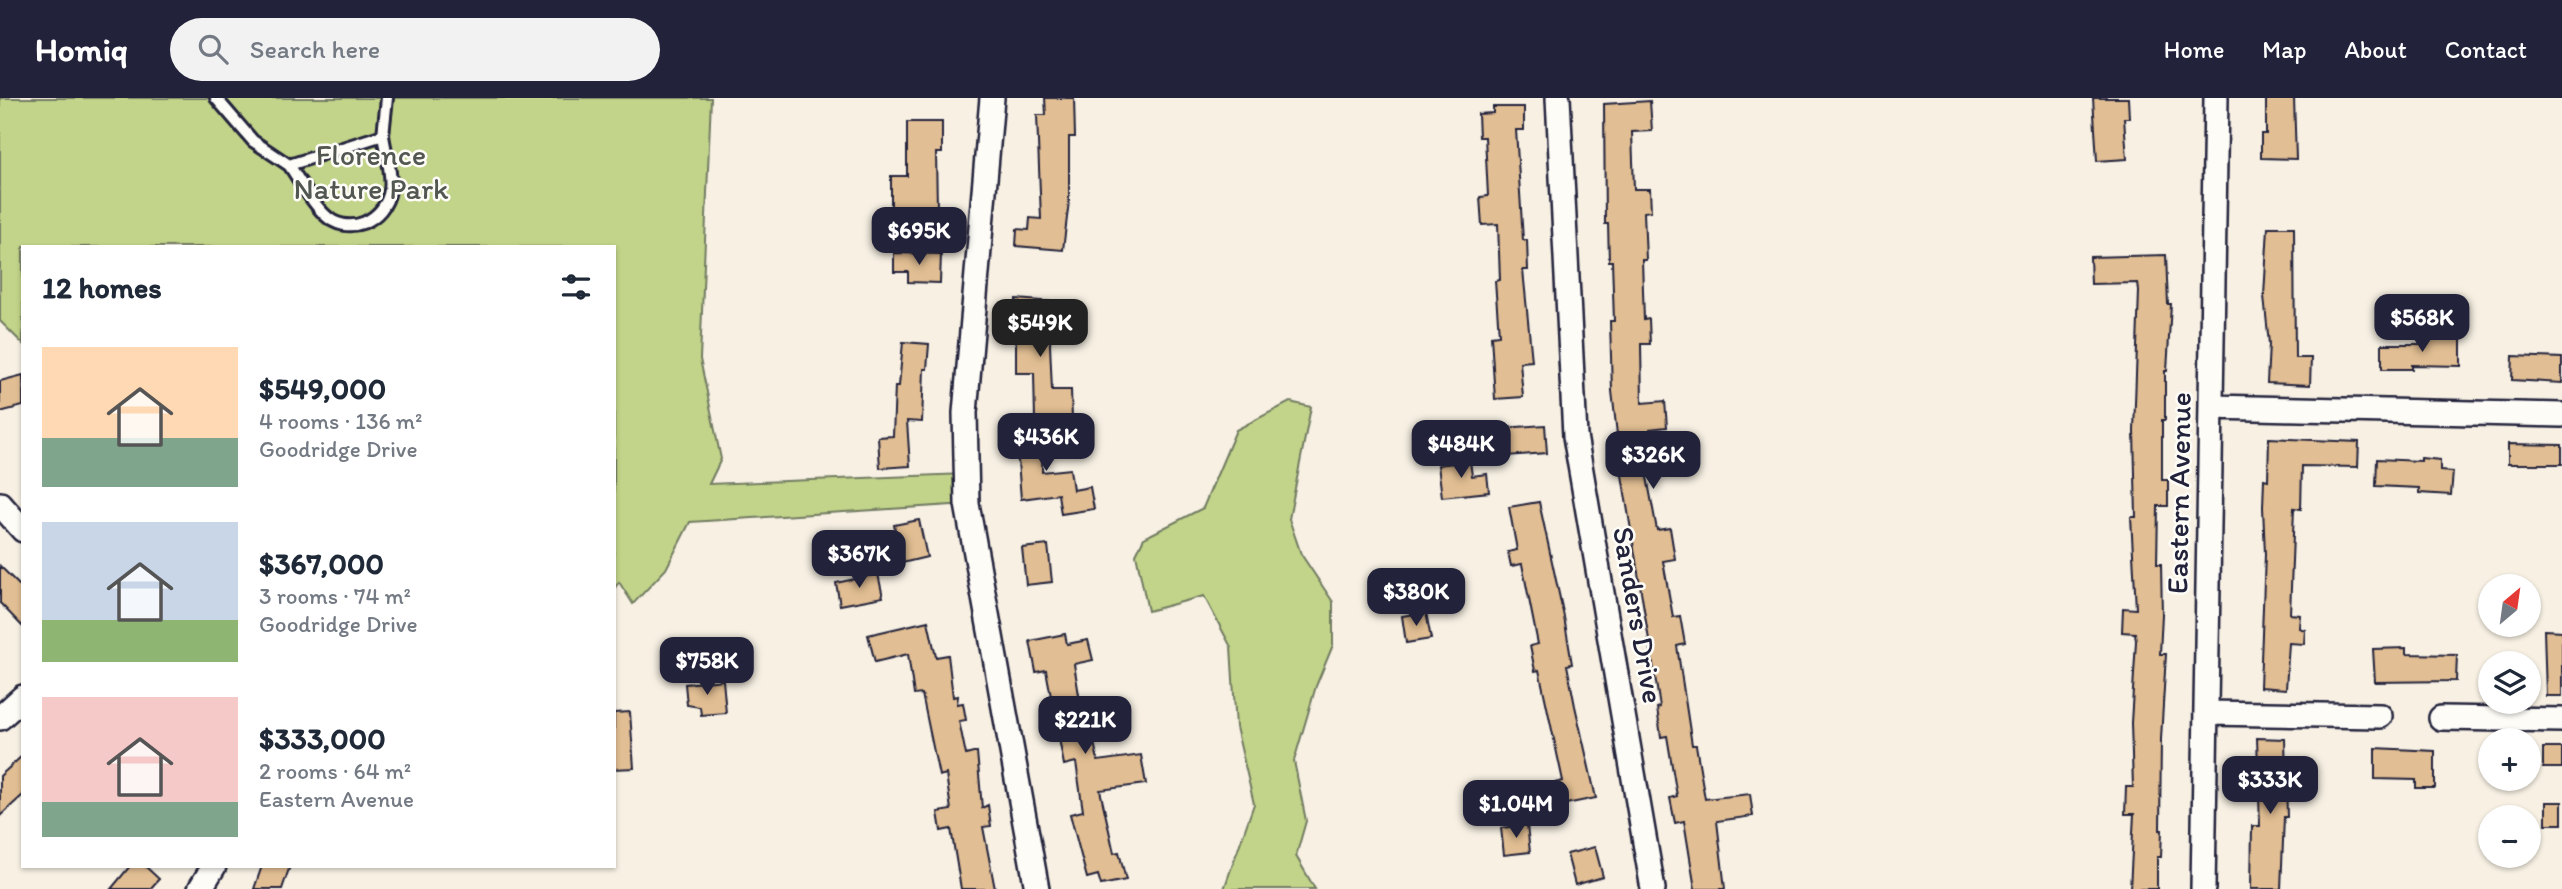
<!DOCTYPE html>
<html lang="en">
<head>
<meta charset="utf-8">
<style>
	body { margin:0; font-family:Itim,sans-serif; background:#f2f2f3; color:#1f2937; height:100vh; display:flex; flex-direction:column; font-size:26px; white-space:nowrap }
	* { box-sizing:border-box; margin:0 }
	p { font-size:23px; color:#747a83 }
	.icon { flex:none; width:38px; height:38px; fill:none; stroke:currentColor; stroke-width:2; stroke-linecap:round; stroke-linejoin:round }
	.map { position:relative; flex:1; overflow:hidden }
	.details { position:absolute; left:21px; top:147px; width:595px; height:623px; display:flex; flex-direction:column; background:#fff; border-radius:0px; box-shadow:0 2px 5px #0004 }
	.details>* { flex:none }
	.needle { width:46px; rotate:29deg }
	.buttons { position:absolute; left:2478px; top:476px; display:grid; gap:14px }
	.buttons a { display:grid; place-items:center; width:63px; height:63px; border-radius:50%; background:#fff; box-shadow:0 2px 5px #0004; font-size:35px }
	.price { position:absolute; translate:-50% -60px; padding:0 16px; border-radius:14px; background:#22223b; color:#fff; font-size:23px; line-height:46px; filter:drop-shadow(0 2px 4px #0008) }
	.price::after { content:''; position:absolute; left:50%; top:42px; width:21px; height:16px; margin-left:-10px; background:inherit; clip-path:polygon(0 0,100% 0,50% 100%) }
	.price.on { background:#222; color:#fff }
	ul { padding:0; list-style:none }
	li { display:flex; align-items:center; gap:21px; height:175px; padding:0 21px }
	li span { display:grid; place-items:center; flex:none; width:196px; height:140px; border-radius:0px; color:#555 }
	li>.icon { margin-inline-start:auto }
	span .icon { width:84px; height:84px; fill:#fffc; stroke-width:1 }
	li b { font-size:30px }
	h2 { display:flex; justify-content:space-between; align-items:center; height:84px; padding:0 21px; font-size:30px }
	header { display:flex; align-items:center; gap:42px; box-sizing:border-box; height:98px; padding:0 35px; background:#22223b; color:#fff }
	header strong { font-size:33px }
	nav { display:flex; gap:38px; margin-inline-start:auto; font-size:24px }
	.search { width:490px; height:63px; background:#f2f2f3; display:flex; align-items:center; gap:18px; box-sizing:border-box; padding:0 24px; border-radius:38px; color:#747a83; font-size:26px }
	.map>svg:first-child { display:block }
	.green { fill:#c2d489; stroke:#727b62; stroke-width:2 }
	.building { fill:#e1be93; stroke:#22223b; stroke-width:2 }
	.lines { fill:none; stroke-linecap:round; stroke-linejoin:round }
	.service-casing { stroke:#22223b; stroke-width:16 }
	.minor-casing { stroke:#22223b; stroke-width:28 }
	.service { stroke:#fdfcf7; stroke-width:10 }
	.minor { stroke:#fdfcf7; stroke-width:23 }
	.labels { text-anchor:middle; stroke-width:5; stroke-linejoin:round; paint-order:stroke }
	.park-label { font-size:30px; fill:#525752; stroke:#fdfcf7 }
	.street-label { font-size:30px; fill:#22223b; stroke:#fdfcf7 }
</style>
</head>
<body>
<header>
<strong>Homiq</strong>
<div class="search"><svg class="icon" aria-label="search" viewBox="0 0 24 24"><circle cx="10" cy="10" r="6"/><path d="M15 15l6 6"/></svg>Search here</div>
<nav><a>Home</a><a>Map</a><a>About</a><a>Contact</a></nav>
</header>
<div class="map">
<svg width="2562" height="791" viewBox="0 0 2562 791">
	<rect width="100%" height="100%" fill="#f7f0e3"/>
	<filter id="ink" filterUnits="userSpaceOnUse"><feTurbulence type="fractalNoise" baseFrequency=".0143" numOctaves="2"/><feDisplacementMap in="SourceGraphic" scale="14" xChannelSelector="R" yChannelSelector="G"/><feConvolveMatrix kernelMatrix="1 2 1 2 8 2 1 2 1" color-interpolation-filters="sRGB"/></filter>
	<g filter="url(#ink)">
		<path class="green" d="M0,0H711L700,261L721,361L709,386L965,376L967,406L690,424L666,471L633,506L619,484L614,491V149H23V246L0,223Z
			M1290,304L1311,309L1289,421L1301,456L1333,504V547L1316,588L1294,663L1306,723L1296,758L1315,791H1224L1254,706L1236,629L1231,549L1204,498L1148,513L1136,456L1144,440L1203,410L1236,332Z"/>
		<path class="building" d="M1045,0H1074L1075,39H1069V103L1063,152L1016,148L1017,131L1029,132L1030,120L1041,121L1037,17H1046Z
			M2093,0H2128L2129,20H2124L2127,61L2097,63Z
			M2266,0H2294L2296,61L2261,60V36H2266Z
			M1650,3L1652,33L1632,34L1634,91H1650L1651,113L1644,114L1646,162H1642L1644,222L1649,221L1650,246H1641L1642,305L1665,303L1667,329L1650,331L1653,373L1646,374L1657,432L1670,430L1675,461L1663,463L1673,519L1680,518L1685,546L1677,548L1692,647H1696L1705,701L1750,696L1753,718L1717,723L1725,791H1695L1684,723L1675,725L1670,700L1677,698L1667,638L1661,639L1657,610L1660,609L1621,371L1612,293L1610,223H1614L1612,163H1609L1608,126H1605L1604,6Z
			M1493,9H1524V32H1516L1523,142H1527L1528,172H1523L1532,263L1520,264L1523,299L1495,301L1491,238L1499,237L1495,183L1500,182L1498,126L1482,127L1480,99L1488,98L1485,39H1479L1478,16L1493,15Z
			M907,24H942V55H936L937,110H891V78H907Z
			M2268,129H2294L2295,260H2311L2310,287L2267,285L2269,246L2264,198Z
			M894,155L941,156L940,185L908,184V174H894Z
			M2166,157L2168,206H2171L2167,273H2165V322H2162V382H2168V408H2158L2157,466H2161L2162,516L2160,556H2166L2161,641L2160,732H2162L2161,759H2157V791H2130L2134,716H2125L2126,689H2133L2131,625L2136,543L2135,535L2122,534L2123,510L2136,511L2131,419H2136L2134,333L2139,193L2138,185L2091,186L2090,159Z
			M1016,201L1053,204L1050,247L1052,292H1071L1072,321L1035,322L1034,275H1016Z
			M2428,241H2461V268L2412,267V271H2382V246H2428Z
			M903,244L929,246L927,271H924L922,324L907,323L910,368L880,370L878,339L893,338L895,288H899Z
			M2513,258L2562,260V285L2512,282Z
			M23,277V308L0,314V283Z
			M1015,325L1043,326L1042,374L1070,371L1073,392L1090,389L1094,411L1061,416L1058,396L1021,401Z
			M1545,327L1547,355L1506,358L1503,330Z
			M2269,340L2359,344L2358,369L2302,368L2301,411L2294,410L2290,516L2300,517L2299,530L2305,532L2304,546L2289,545L2286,591L2260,589L2265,456L2263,409L2264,381L2268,382Z
			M2508,346L2562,347V366H2508Z
			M2421,360L2440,362V373L2453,374L2451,397L2419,395V390L2376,388L2377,361L2421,363Z
			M1470,363L1472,378L1487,376L1489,394L1442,399L1438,367Z
			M1539,404L1564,519L1572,566L1567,567L1575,608L1596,700L1546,710L1542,688L1563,683L1539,572L1535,573L1530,548L1538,546L1522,466L1511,468L1508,454L1517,452L1509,409Z
			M919,422L927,459L902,465L894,427Z
			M1048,447L1052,484L1026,487L1022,450Z
			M0,468L23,491V529L0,505Z
			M878,476L883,499L840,507L836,485Z
			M1426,514L1431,541L1406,545L1402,518Z
			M928,523L936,559L948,557L953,599L958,598L957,606L963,605L966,622L959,623L966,657L977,654L982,710L988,707L991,728L983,729L995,791H961L951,731L941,733L938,714L951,712L946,676L939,678L922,596L914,597L908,556L875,564L868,537Z
			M2544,532L2562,533V598H2546Z
			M1065,536L1067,546L1088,542L1093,562L1074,566L1083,622L1089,621L1098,663L1141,657L1146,686L1100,692L1114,755L1119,754L1126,782L1101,787L1098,777L1087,780L1080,754L1070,716L1083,713L1076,664L1064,667L1046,572L1036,574L1030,543Z
			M2406,550V556L2457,557L2456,583L2375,584L2373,551Z
			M723,582L726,615L701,617L700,609L687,607L685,586Z
			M630,614L634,670L614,671V615Z
			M2257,640L2285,641L2287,719H2284L2281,791H2251L2252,728H2260Z
			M2375,650L2435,653V690H2416V682L2375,681Z
			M2543,650H2562V670H2543Z
			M23,657V697L0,718V678Z
			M2546,704H2562V726H2546Z
			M1527,727L1530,754L1504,757L1501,730Z
			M1595,749L1603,779L1575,787L1567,756Z
			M130,768H145L159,781L150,791H111Z
			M262,768H290L282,791H254Z"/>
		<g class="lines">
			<g class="service-casing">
				<path id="service" d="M216,0L253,43L289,67L383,37L387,0
					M289,67C300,83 310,102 324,116C347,140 385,123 390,92C393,76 385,53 383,37"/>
			</g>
			<g class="minor-casing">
				<path id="minor" d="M992,0L965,315L967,406L1037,791
					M1558,0L1575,338L1653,791
					M2212,309L2562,317
					M0,406L23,432
					M2207,615L2380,618
					M0,620L23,599
					M2441,620L2562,622
					M200,791L214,768
					M2203,791L2216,0"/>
			</g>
			<use href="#service" class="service"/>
			<use href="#minor" class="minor"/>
		</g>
	</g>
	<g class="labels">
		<g class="park-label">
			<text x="371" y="67">Florence<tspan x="371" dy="34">Nature Park</tspan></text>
		</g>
		<g class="street-label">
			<text transform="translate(2179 395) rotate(-89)" y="10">Eastern Avenue</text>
			<text transform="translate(1638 517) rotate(80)" y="10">Sanders Drive</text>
		</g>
	</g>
</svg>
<div class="buttons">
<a><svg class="needle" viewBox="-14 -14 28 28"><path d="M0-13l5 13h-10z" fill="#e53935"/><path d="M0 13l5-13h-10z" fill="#747a83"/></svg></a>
<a><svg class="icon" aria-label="layers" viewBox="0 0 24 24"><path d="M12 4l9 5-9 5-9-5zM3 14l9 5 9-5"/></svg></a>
<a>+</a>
<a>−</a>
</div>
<b class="price" style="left:919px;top:169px">$695K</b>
<b class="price" style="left:2422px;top:256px">$568K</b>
<b class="price on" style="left:1040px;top:261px">$549K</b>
<b class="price" style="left:1046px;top:375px">$436K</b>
<b class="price" style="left:1461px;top:382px">$484K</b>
<b class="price" style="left:1653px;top:393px">$326K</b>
<b class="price" style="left:859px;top:492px">$367K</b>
<b class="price" style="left:1416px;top:530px">$380K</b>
<b class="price" style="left:707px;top:599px">$758K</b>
<b class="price" style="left:1085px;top:658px">$221K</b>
<b class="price" style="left:2270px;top:718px">$333K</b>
<b class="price" style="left:1516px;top:742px">$1.04M</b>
<section class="details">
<h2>12 homes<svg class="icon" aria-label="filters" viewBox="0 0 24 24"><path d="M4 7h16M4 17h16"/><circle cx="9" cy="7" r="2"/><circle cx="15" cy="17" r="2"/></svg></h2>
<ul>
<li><span style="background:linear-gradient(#ffd9b3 65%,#7fa58c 0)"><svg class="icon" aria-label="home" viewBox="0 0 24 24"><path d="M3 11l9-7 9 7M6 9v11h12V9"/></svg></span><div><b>$549,000</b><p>4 rooms · 136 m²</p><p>Goodridge Drive</p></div></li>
<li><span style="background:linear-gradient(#c9d6e8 70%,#8fb573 0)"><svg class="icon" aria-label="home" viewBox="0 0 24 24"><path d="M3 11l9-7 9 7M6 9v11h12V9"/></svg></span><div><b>$367,000</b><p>3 rooms · 74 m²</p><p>Goodridge Drive</p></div></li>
<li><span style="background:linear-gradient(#f6c9c9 75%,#7fa58c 0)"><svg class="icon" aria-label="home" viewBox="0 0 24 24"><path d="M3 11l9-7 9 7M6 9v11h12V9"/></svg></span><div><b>$333,000</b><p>2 rooms · 64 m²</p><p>Eastern Avenue</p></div></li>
</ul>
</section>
</div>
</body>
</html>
